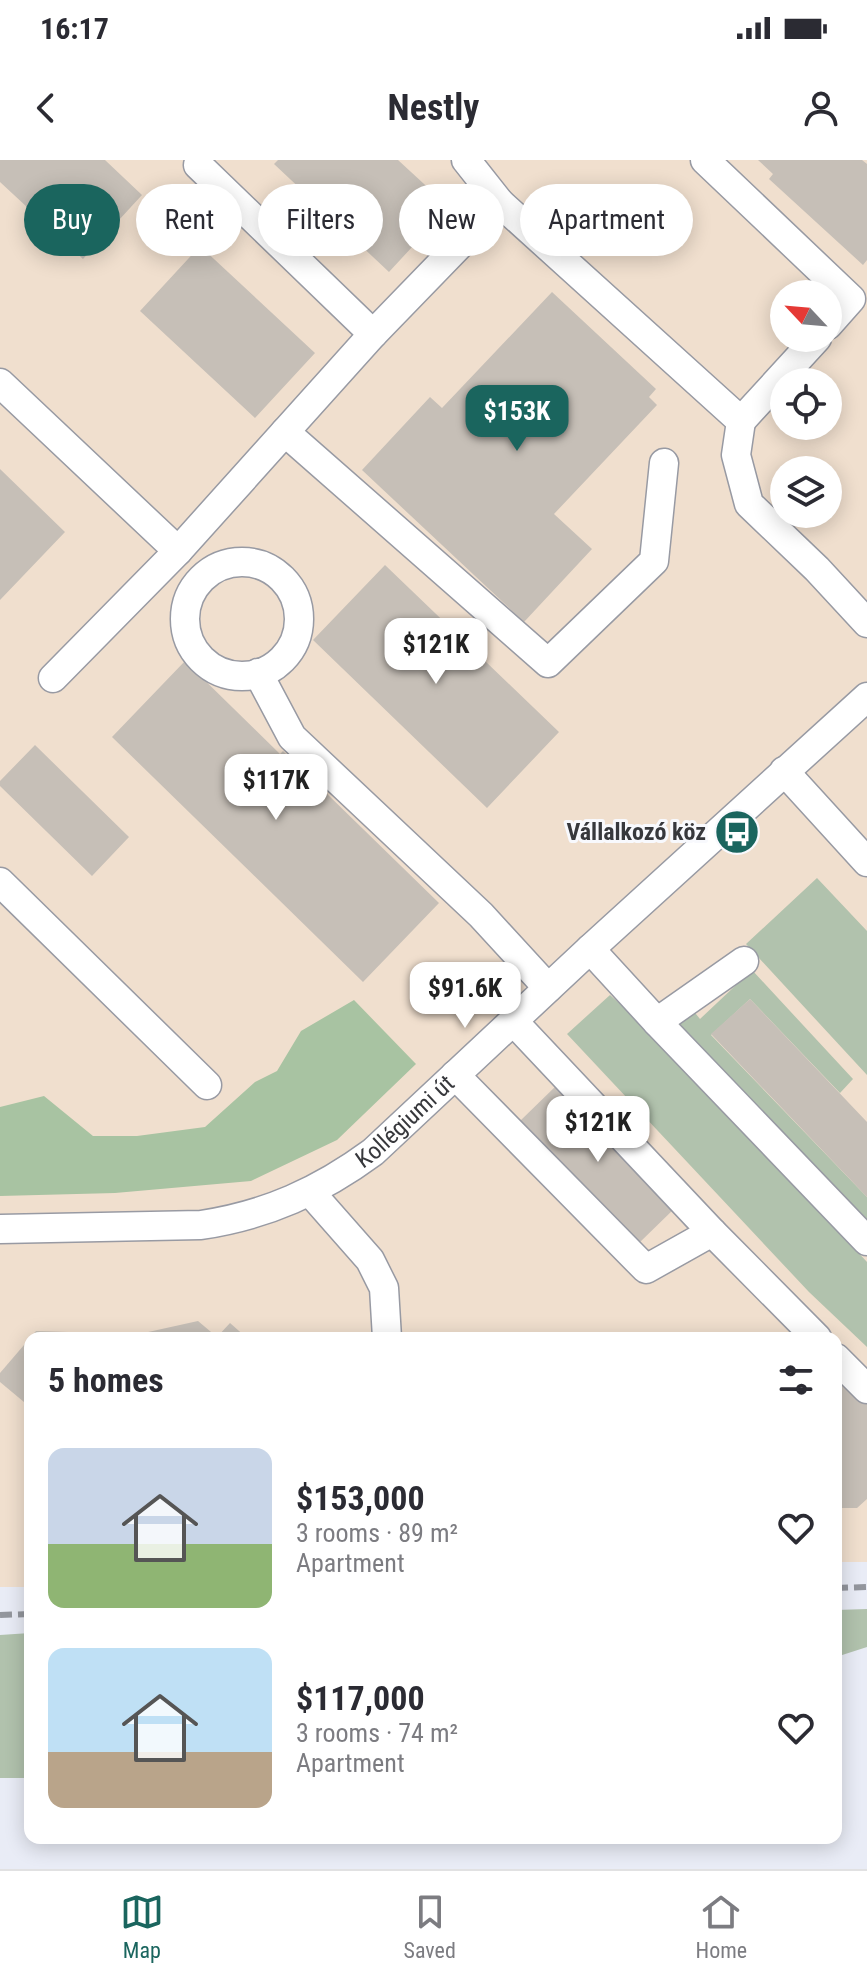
<!DOCTYPE html>
<html lang="en">
<head>
<meta charset="utf-8">
<style>
	body { margin:0; font-family:"Roboto Condensed",sans-serif; background:#f7f7f7; color:#2b2b33; height:100vh; display:flex; flex-direction:column; font-size:30px; white-space:nowrap }
	* { box-sizing:border-box; margin:0 }
	p { font-size:26px; color:#7c7c81 }
	.icon { flex:none; width:44px; height:44px; fill:none; stroke:currentColor; stroke-width:2; stroke-linecap:round; stroke-linejoin:round }
	.map { position:relative; flex:1; overflow:hidden }
	.panel { position:absolute; left:24px; top:1172px; width:818px; height:512px; display:flex; flex-direction:column; background:#fff; border-radius:16px; box-shadow:0 4px 20px #0003 }
	.panel>* { flex:none }
	.banner { position:absolute; left:24px; top:24px; width:820px; height:72px; display:flex; gap:16px }
	.needle { width:52px; rotate:296deg }
	.controls { position:absolute; left:770px; top:120px; display:grid; gap:16px }
	.controls a { display:grid; place-items:center; width:72px; height:72px; border-radius:50%; background:#fff; box-shadow:0 4px 20px #0003; font-size:40px }
	.price { position:absolute; translate:-50% -68px; padding:0 18px; border-radius:16px; background:#fff; color:#222; font-size:26px; line-height:52px; filter:drop-shadow(0 2px 4px #0008) }
	.price::after { content:''; position:absolute; left:50%; top:48px; width:24px; height:18px; margin-left:-12px; background:inherit; clip-path:polygon(0 0,100% 0,50% 100%) }
	.price.on { background:#1a655e; color:#fff }
	ul { padding:0; list-style:none }
	li { display:flex; align-items:center; gap:24px; height:200px; padding:0 24px }
	li span { display:grid; place-items:center; flex:none; width:224px; height:160px; border-radius:16px; color:#555 }
	li>.icon { margin-inline-start:auto }
	span .icon { width:96px; height:96px; fill:#fffc; stroke-width:1 }
	li b { font-size:34px }
	h2 { display:flex; justify-content:space-between; align-items:center; height:96px; padding:0 24px; font-size:34px }
	.tag { padding:0 28px; border-radius:36px; background:#fff; box-shadow:0 4px 20px #0003; font-size:28px; line-height:72px }
	.tag.on { background:#1a655e; color:#fff }
	.status { display:flex; justify-content:space-between; align-items:center; height:56px; padding:0 40px; background:#fff; direction:ltr }
	.status svg { height:22px; fill:currentColor }
	header { display:flex; justify-content:space-between; align-items:center; height:104px; padding:0 24px; background:#fff; font-size:36px; font-weight:700 }
	.menu { display:flex; justify-content:space-around; align-items:center; height:112px; border-top:2px solid #e1e1e2; background:#fff; font-size:22px; color:#7c7c81 }
	.menu a { display:grid; justify-items:center; gap:4px }
	.menu .on { color:#1a655e }
	.map>svg:first-child { display:block }
	.industrial { fill:#f0dfce; fill-rule:evenodd }
	.green { fill:#b1c2ad }
	.forest { fill:#a8c3a2 }
	.building { fill:#c6bfb7 }
	.lines { fill:none; stroke-linecap:round; stroke-linejoin:round }
	.minor-casing { stroke:#989aa3; stroke-width:31 }
	.minor { stroke:#fff; stroke-width:28 }
	.rail { stroke:#93969d; stroke-width:6; stroke-dasharray:12 6; stroke-linecap:butt }
	.labels { text-anchor:middle; stroke-width:6; stroke-linejoin:round; paint-order:stroke }
	.poi-label { font-size:24px; font-weight:bold; fill:#37383c; stroke:#f8f9fd; text-anchor:end }
	.street-label { font-size:24px; fill:#37383c; stroke:#f8f9fd }
</style>
</head>
<body>
<div class="status"><b>16:17</b><svg viewBox="0 0 49 12"><path d="M0 12V9h3v3zM5 12V6h3v6zM10 12V3h3v9zM15 12V0h3v12zM26 1h20v11H26zM47 4h2v5h-2z"/></svg></div>
<header><svg class="icon" aria-label="back" viewBox="0 0 24 24"><path d="M15 5l-7 7 7 7"/></svg>Nestly<svg class="icon" aria-label="person" viewBox="0 0 24 24"><circle cx="12" cy="8" r="4"/><path d="M4 21q1-7 8-7t8 7"/></svg></header>
<div class="map">
<svg width="867" height="1709" viewBox="0 0 867 1709">
	<rect width="100%" height="100%" fill="#e9ecf6"/>
	<path class="industrial" d="M0,0H867V1402H836V1178H30V1427H0ZM784,134H828V178H784ZM784,222H828V266H784ZM784,310H828V354H784Z"/>
	<path class="green" d="M817,718L867,771V915L746,784Z
		M752,810L853,919L840,933L750,839L711,875L867,1037V1081L657,862L692,849L700,859Z
		M610,835L666,885L867,1102V1187L809,1132L567,874Z
		M867,1449V1487L836,1497V1450Z
		M30,1473V1618H0V1475Z"/>
	<path class="forest" d="M354,840L416,904L337,980L251,1021L115,1033L0,1036V947L44,936L93,976H137L205,967L255,922L277,911L301,871Z"/>
	<path class="building" d="M0,0H105L142,35L83,99L0,22Z
		M278,0H398L449,47L389,112L274,4Z
		M758,0H862L867,4V100L863,105L769,19L773,14Z
		M200,86L315,193L255,258L140,151Z
		M552,132L656,229L649,237L657,245L554,354L592,389L524,462L362,310L430,237L442,248Z
		M0,309L65,372L0,440Z
		M385,405L559,572L487,648L313,480Z
		M185,501L280,594L283,591L439,743L363,822L112,577Z
		M35,585L129,677L92,716L0,626V621Z
		M750,839L867,962V1037L711,874Z
		M558,924L676,1047L638,1084L520,961Z
		M198,1161L217,1177L230,1163L247,1178H121Z
		M36,1171L68,1172L75,1178H30V1247L0,1222V1213Z
		M836,1211L867,1243V1339L857,1348H836Z"/>
	<g class="lines">
		<g class="minor-casing">
			<g id="minor">
				<path d="M466,0L500,43"/>
				<path d="M705,0L851,139L828,165"/>
				<path d="M198,5L373,174"/>
				<path d="M0,223L178,391"/>
				<path d="M741,261L817,178"/>
				<path d="M285,272L548,503L654,401L664,303"/>
				<circle cx="242" cy="459" r="57"/>
				<path d="M258,513L292,577L481,755L548,828"/>
				<path d="M53,518L178,391L373,174L500,43L741,261L736,295L749,344L817,409L867,463"/>
				<path d="M784,611L867,702"/>
				<path d="M0,722L207,925"/>
				<path d="M590,789L657,862L744,801"/>
				<path d="M513,861L712,1072"/>
				<path d="M657,862L867,1081"/>
				<path d="M455,915L646,1109L712,1072L817,1178"/>
				<path d="M311,1033L370,1100L384,1128L387,1178"/>
				<path id="s1" d="M0,1069L201,1065C267,1055 320,1031 373,992L590,789L867,537"/>
				<path d="M836,1198L867,1229"/>
			</g>
		</g>
		<use href="#minor" class="minor"/>
		<path class="rail" d="M836,1428L867,1427
			M0,1455L30,1454"/>
	</g>
	<defs>
		<g id="bus-disc" transform="scale(2.3)"><circle r="9.5" fill="#1a655e" stroke="#f8f9fd"/><path d="M-5-6H5V4H4V6H2V4H-2V6H-4V4H-5ZM-3.5-4V0h7V-4ZM-3.5 1.2v1.5H-2V1.2ZM2 1.2v1.5H3.5V1.2Z" fill="#fff"/></g>
	</defs>
	<g fill-rule="evenodd">
		<use href="#bus-disc" x="737" y="672"/>
	</g>
	<g class="labels">
		<g class="poi-label">
			<text x="706" y="680">Vállalkozó köz</text>
		</g>
		<g class="street-label">
			<text dy="8" stroke="none"><textPath href="#s1" startOffset="434">Kollégiumi út</textPath></text>
		</g>
	</g>
</svg>
<div class="controls">
<a><svg class="needle" viewBox="-14 -14 28 28"><path d="M0-13l5 13h-10z" fill="#e53935"/><path d="M0 13l5-13h-10z" fill="#7c7c81"/></svg></a>
<a><svg class="icon" aria-label="locate" viewBox="0 0 24 24"><circle cx="12" cy="12" r="6"/><path d="M12 2v4M12 18v4M2 12h4M18 12h4"/></svg></a>
<a><svg class="icon" aria-label="layers" viewBox="0 0 24 24"><path d="M12 4l9 5-9 5-9-5zM3 14l9 5 9-5"/></svg></a>
</div>
<b class="price on" style="left:517px;top:293px">$153K</b>
<b class="price" style="left:436px;top:526px">$121K</b>
<b class="price" style="left:276px;top:662px">$117K</b>
<b class="price" style="left:465px;top:870px">$91.6K</b>
<b class="price" style="left:598px;top:1004px">$121K</b>
<div class="banner">
<a class="tag on">Buy</a>
<a class="tag">Rent</a>
<a class="tag">Filters</a>
<a class="tag">New</a>
<a class="tag">Apartment</a>
</div>
<section class="panel">
<h2>5 homes<svg class="icon" aria-label="filters" viewBox="0 0 24 24"><path d="M4 7h16M4 17h16"/><circle cx="9" cy="7" r="2"/><circle cx="15" cy="17" r="2"/></svg></h2>
<ul>
<li><span style="background:linear-gradient(#c9d6e8 60%,#8fb573 0)"><svg class="icon" aria-label="home" viewBox="0 0 24 24"><path d="M3 11l9-7 9 7M6 9v11h12V9"/></svg></span><div><b>$153,000</b><p>3 rooms · 89 m²</p><p>Apartment</p></div><svg class="icon" aria-label="heart" viewBox="0 0 24 24"><path d="M12 20l-8-8c-3-5 5-10 8-4 3-6 11-1 8 4z"/></svg></li>
<li><span style="background:linear-gradient(#bfe0f5 65%,#b9a48a 0)"><svg class="icon" aria-label="home" viewBox="0 0 24 24"><path d="M3 11l9-7 9 7M6 9v11h12V9"/></svg></span><div><b>$117,000</b><p>3 rooms · 74 m²</p><p>Apartment</p></div><svg class="icon" aria-label="heart" viewBox="0 0 24 24"><path d="M12 20l-8-8c-3-5 5-10 8-4 3-6 11-1 8 4z"/></svg></li>
</ul>
</section>
</div>
<nav class="menu">
<a class="on"><svg class="icon" aria-label="map" viewBox="0 0 24 24"><path d="M3 6l6-2 6 2 6-2v14l-6 2-6-2-6 2zM9 4v14M15 6v14"/></svg>Map</a>
<a><svg class="icon" aria-label="saved" viewBox="0 0 24 24"><path d="M7 4h10v16l-5-4-5 4z"/></svg>Saved</a>
<a><svg class="icon" aria-label="home" viewBox="0 0 24 24"><path d="M3 11l9-7 9 7M6 9v11h12V9"/></svg>Home</a>
</nav>
</body>
</html>
